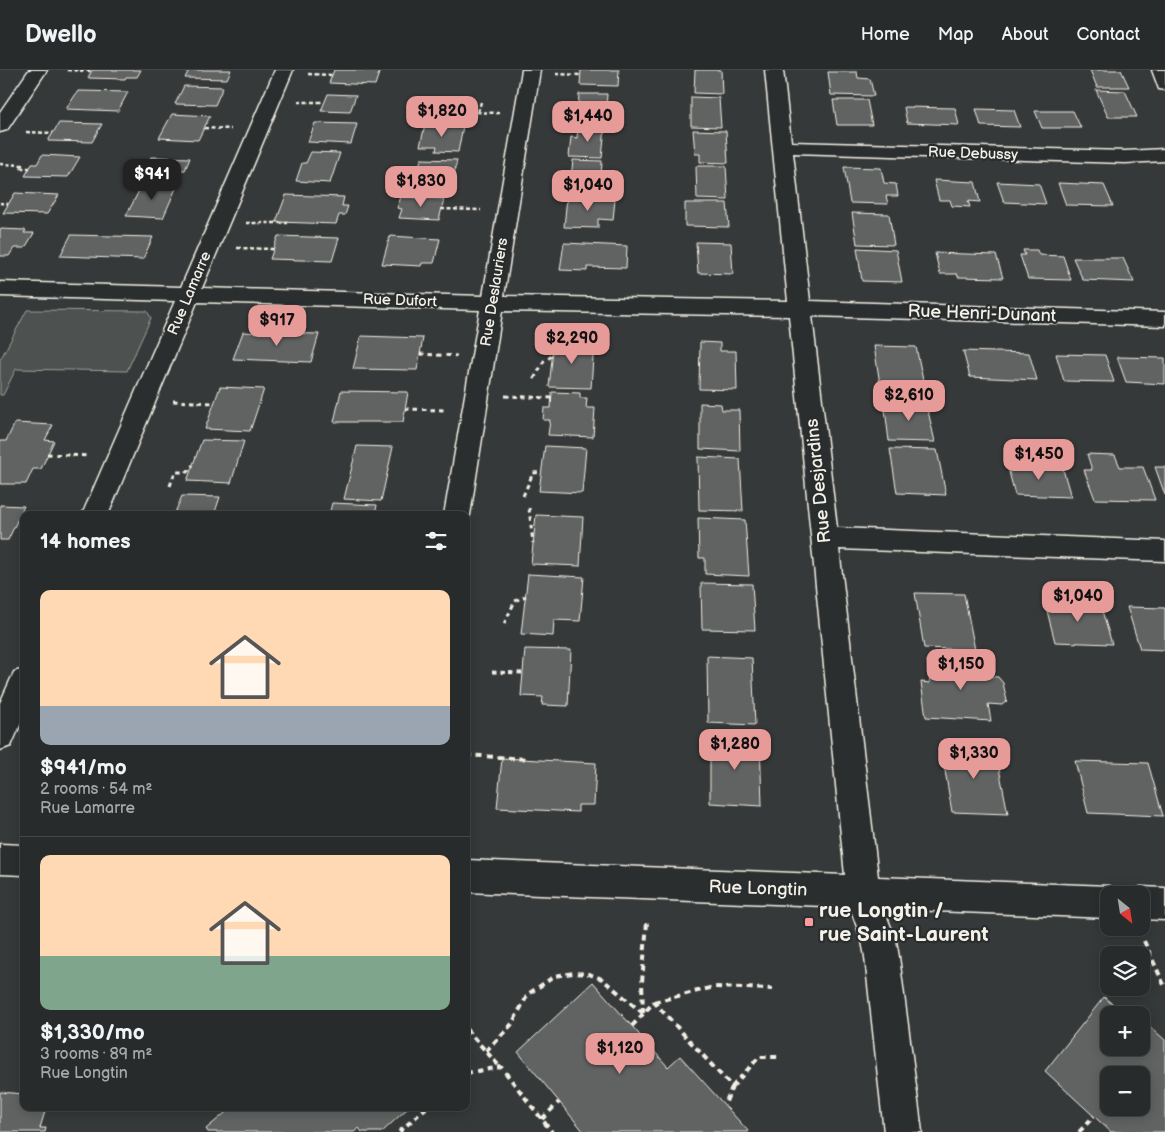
<!DOCTYPE html>
<html lang="en">
<head>
<meta charset="utf-8">
<style>
	body { margin:0; font-family:"Balsamiq Sans",sans-serif; background:#303333; color:#f1f3f6; height:100vh; display:flex; flex-direction:column; font-size:19px; white-space:nowrap }
	* { box-sizing:border-box; margin:0 }
	p { font-size:16px; color:#a5a7a9 }
	.icon { flex:none; width:28px; height:28px; fill:none; stroke:currentColor; stroke-width:2; stroke-linecap:round; stroke-linejoin:round }
	.map { position:relative; flex:1; overflow:hidden }
	.panel { position:absolute; left:20px; top:441px; width:450px; height:600px; display:flex; flex-direction:column; background:#282b2b; border-radius:10px; box-shadow:0 2px 12px #0003,0 0 0 1px #444747 }
	.panel>* { flex:none }
	.needle { width:32px; rotate:150deg }
	.tools { position:absolute; left:1100px; top:816px; display:grid; gap:10px }
	.tools a { display:grid; place-items:center; width:50px; height:50px; border-radius:10px; background:#282b2b; box-shadow:0 2px 12px #0003,0 0 0 1px #444747; font-size:25px }
	.price { position:absolute; translate:-50% -42px; padding:0 11px; border-radius:10px; background:#e69b98; color:#111; font-size:16px; line-height:32px; filter:drop-shadow(0 1px 2px #0008) }
	.price::after { content:''; position:absolute; left:50%; top:30px; width:15px; height:11px; margin-left:-8px; background:inherit; clip-path:polygon(0 0,100% 0,50% 100%) }
	.price.current { background:#222; color:#fff }
	ul { padding:0; list-style:none }
	li { display:grid; align-content:center; gap:10px; height:265px; padding:0 20px }
	li+li { border-top:1px solid #444747 }
	li span { display:grid; place-items:center; height:155px; border-radius:10px; color:#555 }
	li>.icon { margin-inline-start:auto }
	span .icon { width:90px; height:90px; fill:#fffc; stroke-width:1 }
	li b { font-size:21px }
	h2 { display:flex; justify-content:space-between; align-items:center; height:60px; padding:0 20px; font-size:21px }
	header { display:flex; align-items:center; gap:30px; box-sizing:border-box; height:70px; padding:0 25px; background:#282b2b; border-bottom:1px solid #444747 }
	header strong { font-size:24px }
	nav { display:flex; gap:28px; margin-inline-start:auto; font-size:18px }
	.map>svg:first-child { display:block }
	.green { fill:#4e514f; stroke:#a1a19c }
	.building { fill:#616362; stroke:#f4f1e8; fill-rule:evenodd }
	.lines { fill:none; stroke-linecap:round; stroke-linejoin:round }
	.street-casing { stroke:#f4f1e8; stroke-width:3 }
	.path-far2 { stroke:#f4f1e8; stroke-width:2.5; stroke-dasharray:4 2.5; stroke-linecap:butt }
	.path-far1 { stroke:#f4f1e8; stroke-width:3; stroke-dasharray:4.5 4; stroke-linecap:butt }
	.path { stroke:#f4f1e8; stroke-width:4; stroke-dasharray:6 4.5; stroke-linecap:butt }
	.street { fill:#2a2d2e; fill-rule:evenodd }
	.poi-dot { fill:#ff9aa2; stroke:#2a2d2e; stroke-width:2 }
	.labels { text-anchor:middle; stroke-width:4.5; stroke-linejoin:round; paint-order:stroke }
	.far-street-label { font-size:15px; fill:#f4f1e8; stroke:#2a2d2e }
	.street-label { font-size:18px; fill:#f4f1e8; stroke:#2a2d2e }
	.near-poi-label { font-size:21px; font-weight:bold; fill:#f4f1e8; stroke:#2a2d2e; text-anchor:start }
</style>
</head>
<body>
<header>
<strong>Dwello</strong>
<nav><a>Home</a><a>Map</a><a>About</a><a>Contact</a></nav>
</header>
<div class="map">
<svg width="1165" height="1062" viewBox="0 0 1165 1062">
	<rect width="100%" height="100%" fill="#363939"/>
	<filter id="ink" filterUnits="userSpaceOnUse"><feTurbulence type="fractalNoise" baseFrequency=".02" numOctaves="2"/><feDisplacementMap in="SourceGraphic" scale="10" xChannelSelector="R" yChannelSelector="G"/><feConvolveMatrix kernelMatrix="1 2 1 2 8 2 1 2 1" color-interpolation-filters="sRGB"/></filter>
	<g filter="url(#ink)">
		<path class="green" d="M27,240L147,241L151,248L127,301L16,299L3,325H0V290Z"/>
		<path class="building" d="M141,0L137,7H126L125,9L88,8L92,0Z
			M189,0H231L227,9L185,8Z
			M334,0H380L375,15L329,13Z
			M581,0H619L618,16L580,15Z
			M695,0H721L722,24L694,23Z
			M1090,0H1121L1129,17H1097Z
			M828,2H857L858,8L870,9L874,26L831,25Z
			M184,16L223,17L215,35L175,34Z
			M1096,20L1125,21L1137,47H1108Z
			M78,21L128,22L118,41L66,39Z
			M328,24L356,25L350,42L321,41Z
			M579,24H607L605,52H577Z
			M691,27L719,28L721,57L691,56Z
			M833,30H867L872,55H837Z
			M426,33L467,35L466,38H470L469,45H465L464,49L422,48Z
			M904,37L955,38L959,55L907,53Z
			M976,39L1014,40L1020,57L981,56Z
			M1035,41H1073L1081,58H1042Z
			M172,44L210,46L198,70L159,68Z
			M59,53L102,54L92,72L48,71Z
			M315,53L357,54L351,74L308,72Z
			M425,55L463,56L458,82L436,81L437,76H420Z
			M578,56L605,57L602,88L569,87L571,67L577,68Z
			M693,60L726,61L728,93L700,92V84H695Z
			M311,82L340,83L330,113L296,111L302,93H306Z
			M42,85L80,87L68,107L25,106L32,94H37Z
			M151,87L190,88L185,100H179L174,111H140Z
			M421,89L457,90L454,105H450L448,118H430L429,123L401,122L406,101H418Z
			M573,90L602,91L601,109H612V119L570,118Z
			M696,96H726L728,130L697,129Z
			M844,97L881,98L884,113L896,114L898,126H886L888,134L850,133Z
			M934,110L975,112L980,132L968,131L970,137L952,136L950,130H939Z
			M997,112L1039,114L1046,134L1004,132Z
			M1058,113L1104,115L1113,136L1066,135Z
			M142,115L177,116L163,148L126,146Z
			M15,123L59,125L47,144L3,143Z
			M286,125L344,127L342,136H348L345,145H339L336,154L276,152Z
			M401,127L444,129L439,150L399,148L402,139L397,138Z
			M567,127L615,129L613,150L598,149V158L564,157Z
			M685,133H727L729,157L685,156Z
			M852,143L889,144L894,175L857,174Z
			M0,159L26,160L24,163H34L25,178H14L9,186H0Z
			M71,165L153,167L143,189L60,186Z
			M278,166L339,168L332,191L270,189Z
			M390,166L440,169L434,193H422L421,196L382,194Z
			M696,172L731,173L733,204L698,203Z
			M564,173L627,176L626,198L587,197V201L560,200Z
			M857,178L896,180L902,212L862,211Z
			M1023,180H1037L1039,185L1063,186L1071,210L1028,209L1020,185H1025Z
			M935,183L996,185L1003,208L958,207L957,204H940Z
			M1073,188H1123L1134,212L1083,210Z
			M243,262L263,263L319,264L311,292L233,289Z
			M361,266L423,268L417,300L353,299Z
			M554,271L594,272L591,318L549,317Z
			M700,272L720,273V281H736L737,320L699,319Z
			M874,276L916,277L924,315L880,314Z
			M963,281L1029,283L1037,310L970,307Z
			M1056,284L1105,285L1114,312L1064,311Z
			M1117,287L1165,288V314L1126,312Z
			M220,317L264,319L250,361L205,359Z
			M341,321L408,322L403,352H334Z
			M552,322L580,323V328H587L586,338H595L593,367L548,365L550,350H543L544,338H551Z
			M884,331L926,332L935,372L889,371Z
			M700,333L721,334L722,340H739L740,381L700,379Z
			M15,353L53,355L45,370L54,371L41,399H33L26,414H0V371H6Z
			M202,370L244,371L231,413L187,411Z
			M357,376L393,377L381,431L344,429Z
			M545,376L586,378L582,423L539,421Z
			M890,379L937,380L946,425L897,423Z
			M1087,384L1115,385L1120,397H1143L1155,430L1095,429L1084,400H1092Z
			M698,387L740,389L743,441L699,440Z
			M1007,394L1062,396L1071,427L1015,425Z
			M1155,397H1165V425Z
			M182,426L220,427L214,445H174Z
			M332,433L377,435L375,445H329Z
			M0,435L24,436L8,470H0Z
			M536,445L583,447L580,496L531,494Z
			M698,448L745,450L749,506L705,504V488H699Z
			M528,504L584,507L580,551L554,550L553,566L521,564Z
			M701,513L752,514L755,560L702,559Z
			M915,523L964,524L975,580L924,578Z
			M1045,533L1100,534L1112,574L1055,572Z
			M1127,537L1165,538V580L1140,579Z
			M525,579L571,580L568,636L542,635L543,627L521,626Z
			M707,586L752,588L755,655L708,653Z
			M927,589L979,592L982,606L998,607L1003,613L1007,631L1002,635L988,634L991,651L926,647L921,612L930,613Z
			M710,666L760,669L762,736L710,733Z
			M941,677L995,678L1008,744L952,742Z
			M502,688L596,693L594,735H578V742L497,738Z
			M1075,691L1148,693L1163,746L1088,743Z
			M593,912L668,997L680,986L749,1062H584L518,982Z
			M1104,927L1125,945H1109V978H1141V959L1143,961L1147,954L1165,970V1062H1111L1045,1001ZM1109,1005H1141V1038H1109Z
			M0,1022L24,1024V1038H46L40,1058H46L45,1062H0Z
			M231,1038H408L382,1062H362L359,1058L354,1062H208L206,1059Z"/>
		<g class="lines">
			<g class="street-casing">
				<path id="street" d="M29,0H47L7,60L0,62V42Z
					M275,0H293L202,218L483,226L522,0H540L504,226L788,231L765,0H783L791,72L1125,81L1165,79V91L1125,93L793,83L810,231L1165,242V256L812,246L837,458L1165,471V491L839,479L878,807L1109,816L1121,821L1123,825H1109V848L884,839L896,871L899,887L922,1062H884L865,887L862,871L850,837L466,822V790L845,805L789,246L502,241L470,445L466,452V445H444L480,240L197,232L108,445H82L175,231L0,226V212L181,217Z
					M1152,0H1165V20L1159,19Z
					M24,599V646L11,676L0,680V633L14,602Z
					M0,774L24,775V805L0,804Z
					M1141,817L1165,818V850L1141,849V825H1128L1129,822Z"/>
			</g>
			<path class="path-far2" d="M67,0L92,1
				M308,4L332,5
				M556,4L580,5
				M298,32H324
				M470,42L499,43
				M478,42L481,32
				M204,58L231,59
				M26,62L53,63
				M0,94L22,95L20,98H30
				M0,133L8,134
				M441,139L481,140
				M246,153H288
				M237,178L274,179"/>
			<path class="path-far1" d="M420,284L457,286
				M534,309L544,291L552,286
				M505,326L552,328
				M173,331L214,333
				M405,339L445,340
				M47,384L89,386
				M170,416L175,402H187L193,395
				M523,426L533,403L541,402
				M529,438L533,473
				M504,554L515,531L526,526
				M492,602L523,603"/>
			<path class="path" d="M466,685L527,689
				M1144,871L1165,917
				M654,932L714,917L772,919
				M643,943L642,912L647,853
				M632,956L654,932L732,1017L725,1034
				M466,959L500,997
				M486,981L512,954L528,924L555,906L573,903L589,904L602,909L644,944
				M466,1003L501,997L552,1062
				M732,1017L759,987H778
				M542,1049L559,1032
				M399,1062L426,1038
				M1079,1062L1094,1046"/>
			<use href="#street" class="street"/>
		</g>
	</g>
	<rect class="poi-dot" x="804" y="847" width="10" height="10" rx="2.5"/>
	<g class="labels">
		<g class="far-street-label">
			<text transform="translate(973 83) rotate(2)" y="5">Rue Debussy</text>
			<text transform="translate(494 222) rotate(-81)" y="5">Rue Deslauriers</text>
			<text transform="translate(189 223) rotate(-67)" y="5">Rue Lamarre</text>
			<text transform="translate(400 230) rotate(2)" y="5">Rue Dufort</text>
		</g>
		<g class="street-label">
			<text transform="translate(982 243) rotate(2)" y="6">Rue Henri-Dunant</text>
			<text transform="translate(818 411) rotate(-96)" y="6">Rue Desjardins</text>
			<text transform="translate(758 818) rotate(2)" y="6">Rue Longtin</text>
		</g>
		<g class="near-poi-label">
			<text x="819" y="847">rue Longtin /<tspan x="819" dy="24">rue Saint-Laurent</tspan></text>
		</g>
	</g>
</svg>
<div class="tools">
<a><svg class="needle" viewBox="-14 -14 28 28"><path d="M0-13l5 13h-10z" fill="#e53935"/><path d="M0 13l5-13h-10z" fill="#a5a7a9"/></svg></a>
<a><svg class="icon" aria-label="layers" viewBox="0 0 24 24"><path d="M12 4l9 5-9 5-9-5zM3 14l9 5 9-5"/></svg></a>
<a>+</a>
<a>−</a>
</div>
<b class="price" style="left:442px;top:68px">$1,820</b>
<b class="price" style="left:588px;top:73px">$1,440</b>
<b class="price current" style="left:152px;top:131px">$941</b>
<b class="price" style="left:421px;top:138px">$1,830</b>
<b class="price" style="left:588px;top:142px">$1,040</b>
<b class="price" style="left:277px;top:277px">$917</b>
<b class="price" style="left:572px;top:295px">$2,290</b>
<b class="price" style="left:909px;top:352px">$2,610</b>
<b class="price" style="left:1039px;top:411px">$1,450</b>
<b class="price" style="left:1078px;top:553px">$1,040</b>
<b class="price" style="left:961px;top:621px">$1,150</b>
<b class="price" style="left:735px;top:701px">$1,280</b>
<b class="price" style="left:974px;top:710px">$1,330</b>
<b class="price" style="left:620px;top:1005px">$1,120</b>
<section class="panel">
<h2>14 homes<svg class="icon" aria-label="filters" viewBox="0 0 24 24"><path d="M4 7h16M4 17h16"/><circle cx="9" cy="7" r="2"/><circle cx="15" cy="17" r="2"/></svg></h2>
<ul>
<li><span style="background:linear-gradient(#ffd9b3 75%,#9aa5b1 0)"><svg class="icon" aria-label="home" viewBox="0 0 24 24"><path d="M3 11l9-7 9 7M6 9v11h12V9"/></svg></span><div><b>$941/mo</b><p>2 rooms · 54 m²</p><p>Rue Lamarre</p></div></li>
<li><span style="background:linear-gradient(#ffd9b3 65%,#7fa58c 0)"><svg class="icon" aria-label="home" viewBox="0 0 24 24"><path d="M3 11l9-7 9 7M6 9v11h12V9"/></svg></span><div><b>$1,330/mo</b><p>3 rooms · 89 m²</p><p>Rue Longtin</p></div></li>
</ul>
</section>
</div>
</body>
</html>
